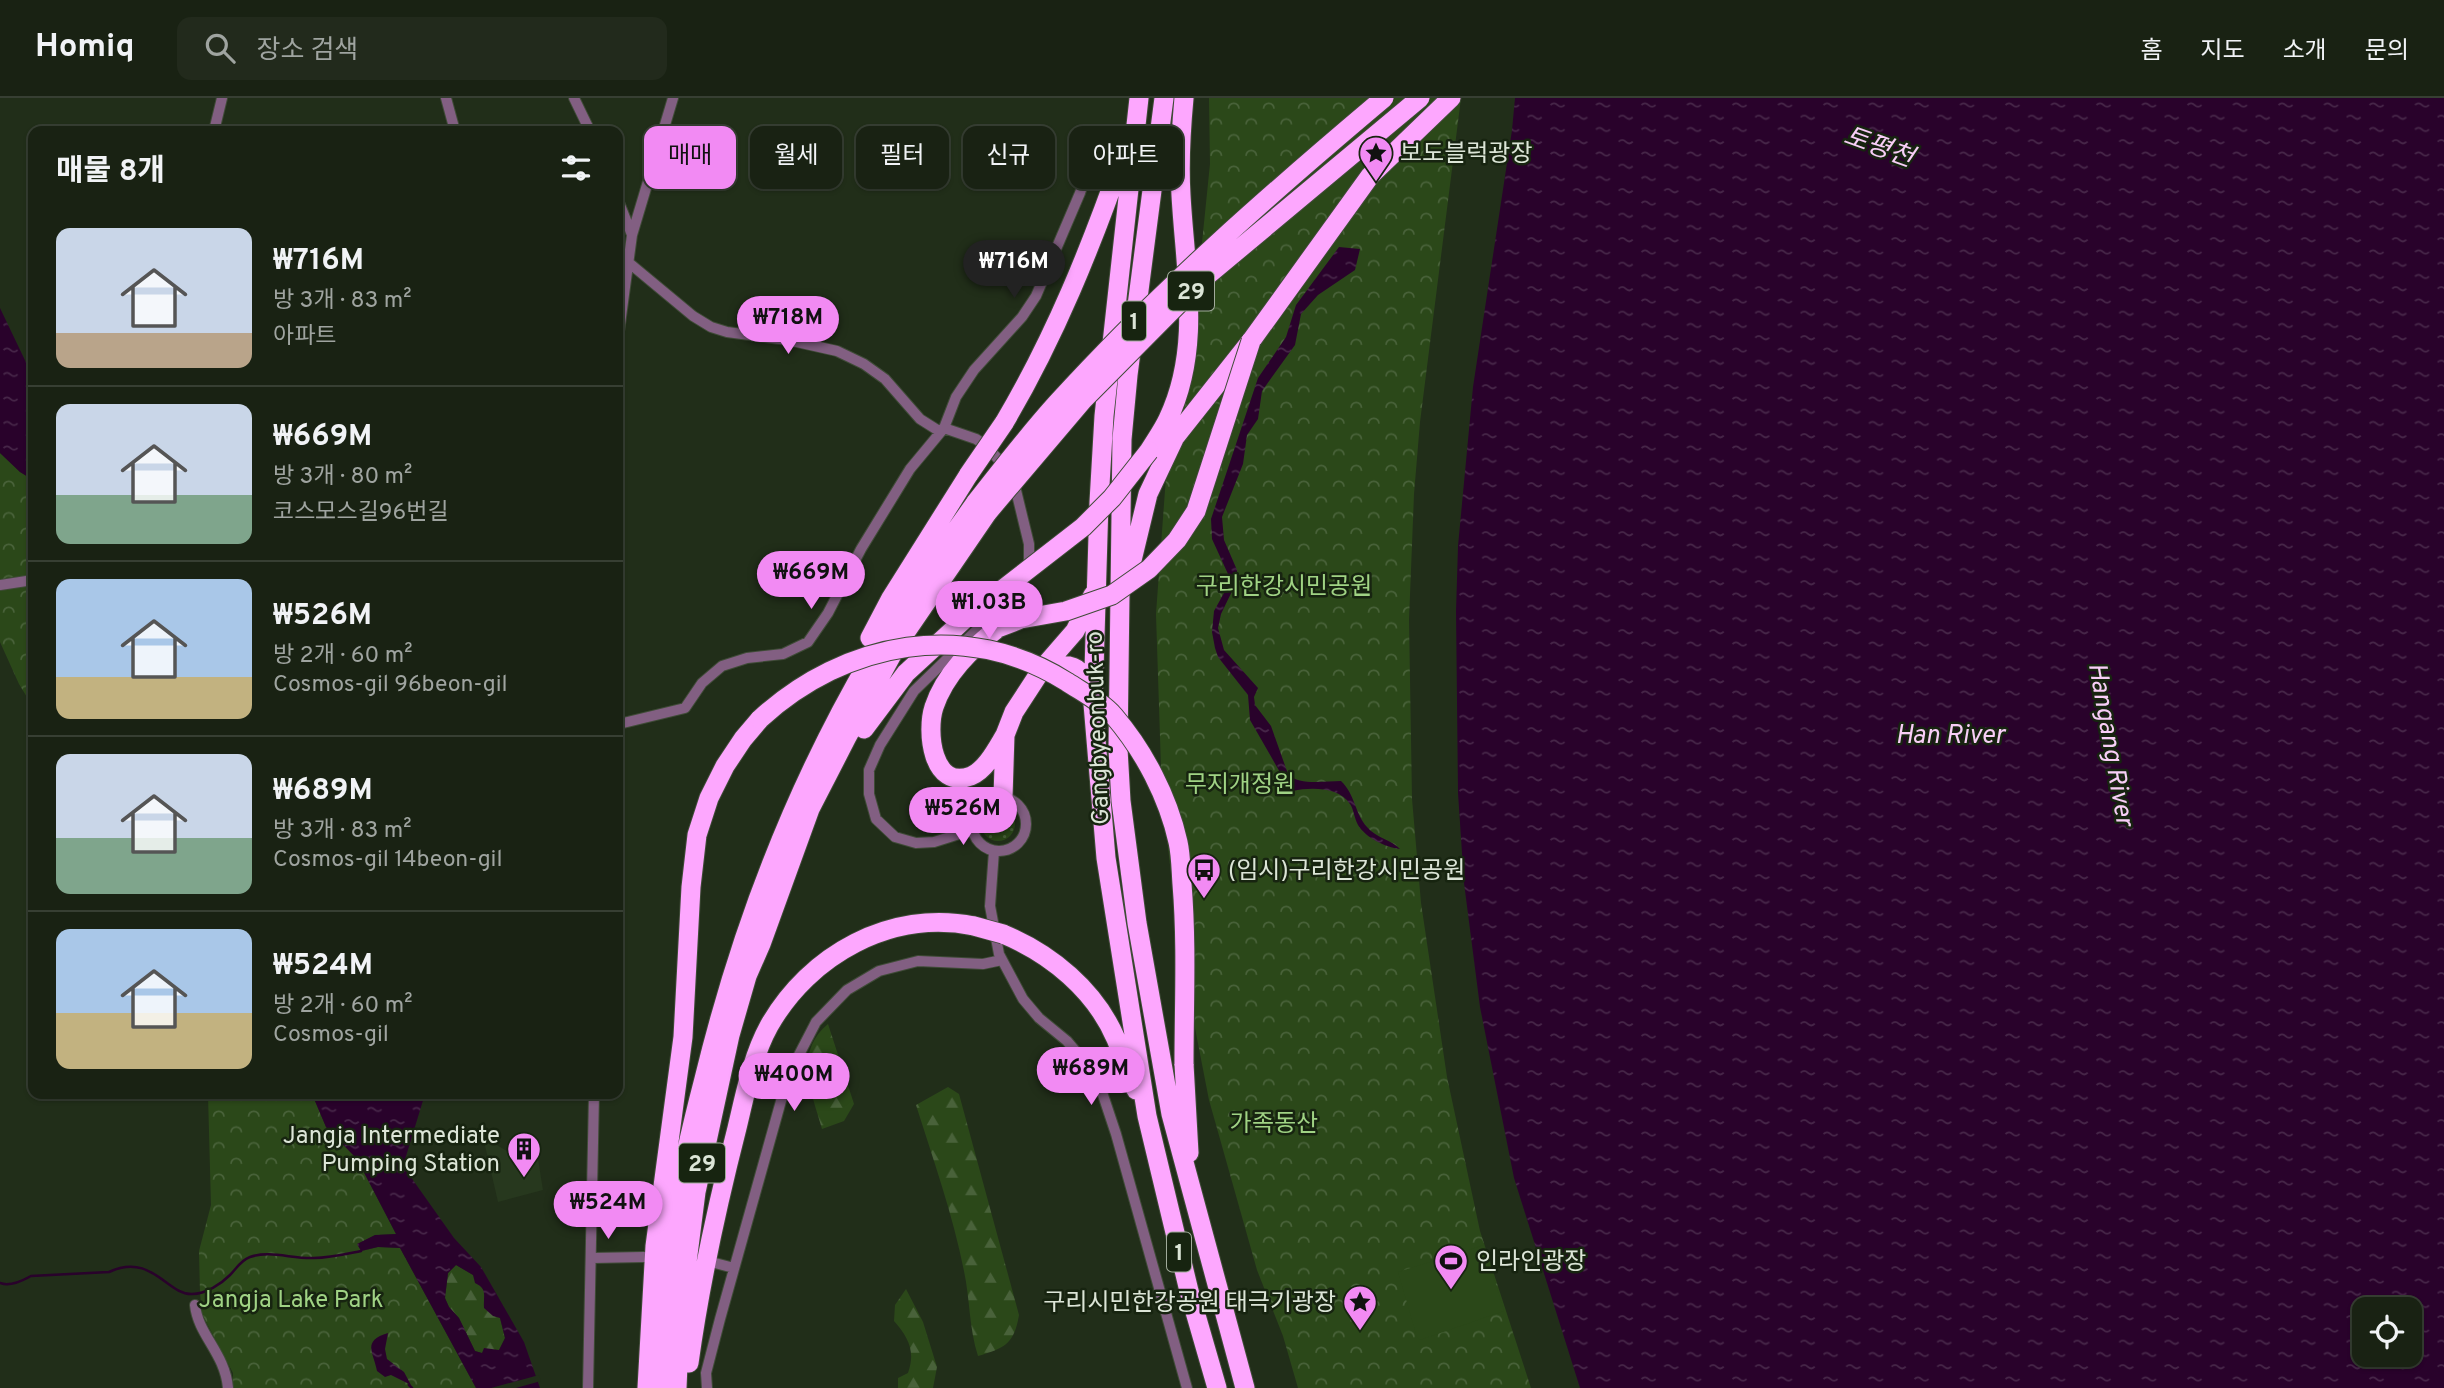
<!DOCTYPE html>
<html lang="ko">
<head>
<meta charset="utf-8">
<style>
	body { margin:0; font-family:Overpass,"Noto Sans KR",sans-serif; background:#222a1c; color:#f1f3f6; height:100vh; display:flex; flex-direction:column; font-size:26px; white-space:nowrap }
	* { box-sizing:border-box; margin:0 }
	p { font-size:23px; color:#9fa4a0 }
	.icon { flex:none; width:38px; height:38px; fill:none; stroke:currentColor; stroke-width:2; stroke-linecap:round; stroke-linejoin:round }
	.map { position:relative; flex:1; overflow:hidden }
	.panel { position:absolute; left:28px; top:28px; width:595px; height:973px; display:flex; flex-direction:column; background:#192213; border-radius:14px; box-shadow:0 2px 5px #0004,0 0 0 2px #373f33 }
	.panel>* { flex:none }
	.banner { position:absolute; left:644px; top:28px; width:665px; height:63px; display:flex; gap:14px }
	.fabs { position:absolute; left:2352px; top:1199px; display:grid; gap:14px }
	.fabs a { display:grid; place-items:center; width:70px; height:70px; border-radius:14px; background:#192213; box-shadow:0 2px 5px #0004,0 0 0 2px #373f33; font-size:35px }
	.price { position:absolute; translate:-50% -60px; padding:0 16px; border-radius:24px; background:#f28af3; color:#111; font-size:23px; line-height:46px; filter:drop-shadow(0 2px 4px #0008) }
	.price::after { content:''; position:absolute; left:50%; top:42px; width:21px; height:16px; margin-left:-10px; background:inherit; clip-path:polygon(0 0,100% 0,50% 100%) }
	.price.current { background:#222; color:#fff }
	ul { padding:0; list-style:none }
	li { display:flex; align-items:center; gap:21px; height:175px; padding:0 28px }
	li+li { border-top:2px solid #373f33 }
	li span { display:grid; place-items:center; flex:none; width:196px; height:140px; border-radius:14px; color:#555 }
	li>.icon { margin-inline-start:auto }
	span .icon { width:84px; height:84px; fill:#fffc; stroke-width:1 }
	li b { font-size:30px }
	h2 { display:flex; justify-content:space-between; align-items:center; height:84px; padding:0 28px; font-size:30px }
	.chip { padding:0 24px; border-radius:14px; background:#192213; box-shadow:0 2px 5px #0004,0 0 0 2px #373f33; font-size:24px; line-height:63px }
	.chip.current { background:#f28af3; color:#111 }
	header { display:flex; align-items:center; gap:42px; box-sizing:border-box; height:98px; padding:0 35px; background:#192213; border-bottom:2px solid #373f33 }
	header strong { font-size:33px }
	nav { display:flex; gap:38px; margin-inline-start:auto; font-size:24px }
	.search { width:490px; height:63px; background:#222a1c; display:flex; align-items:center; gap:18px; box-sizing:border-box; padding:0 24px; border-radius:14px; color:#9fa4a0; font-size:26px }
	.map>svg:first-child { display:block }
	.built { fill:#27381e }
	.grass { fill:url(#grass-dots) }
	.forest { fill:url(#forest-firs) }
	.park { fill:url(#park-crowns) }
	.pitch { fill:#2b4819 }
	.water { fill:url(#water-ripples); fill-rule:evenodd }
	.pier { fill:#212e19 }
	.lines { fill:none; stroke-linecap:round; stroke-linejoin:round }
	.stream { stroke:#29022b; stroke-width:2.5 }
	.street-casing { stroke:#3f4b37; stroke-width:12 }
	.highway-casing { stroke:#3f4b37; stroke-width:21 }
	.street { stroke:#825f82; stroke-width:10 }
	.highway { stroke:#fda7fe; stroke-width:19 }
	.highway-bridge-casing { stroke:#3f4b37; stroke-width:21; stroke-linecap:butt }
	.highway-bridge { stroke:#fda7fe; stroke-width:19 }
	.labels { text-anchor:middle; stroke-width:5; stroke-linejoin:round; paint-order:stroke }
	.shield { fill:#172410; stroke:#a1ab9b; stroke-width:2 }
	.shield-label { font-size:23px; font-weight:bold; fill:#dce5d7 }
	.poi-label { font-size:24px; fill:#dce5d7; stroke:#172410; text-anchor:start }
	.park-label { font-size:24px; fill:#a0d384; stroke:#172410 }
	.street-label { font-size:24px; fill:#dce5d7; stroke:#172410 }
	.water-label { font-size:26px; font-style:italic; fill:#f8cef7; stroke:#172410 }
</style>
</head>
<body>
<header>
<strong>Homiq</strong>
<div class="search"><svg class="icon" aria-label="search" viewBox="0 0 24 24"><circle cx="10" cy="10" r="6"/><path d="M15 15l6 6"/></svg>장소 검색</div>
<nav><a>홈</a><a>지도</a><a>소개</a><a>문의</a></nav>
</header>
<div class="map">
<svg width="2444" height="1290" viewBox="0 0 2444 1290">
	<defs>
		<pattern id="grass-dots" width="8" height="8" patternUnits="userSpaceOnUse" patternTransform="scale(1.75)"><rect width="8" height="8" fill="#2b4819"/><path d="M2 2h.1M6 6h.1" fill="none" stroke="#49623a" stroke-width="1.8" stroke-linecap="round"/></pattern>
		<pattern id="forest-firs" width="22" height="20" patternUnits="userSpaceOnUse" patternTransform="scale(1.75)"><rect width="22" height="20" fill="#2b4819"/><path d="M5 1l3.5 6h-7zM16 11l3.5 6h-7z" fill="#49623a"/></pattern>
		<pattern id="park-crowns" width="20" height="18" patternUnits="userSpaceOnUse" patternTransform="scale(1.75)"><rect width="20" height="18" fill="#2b4819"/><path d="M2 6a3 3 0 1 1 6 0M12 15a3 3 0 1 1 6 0" fill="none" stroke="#49623a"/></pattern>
		<pattern id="water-ripples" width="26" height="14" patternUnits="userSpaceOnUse" patternTransform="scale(1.75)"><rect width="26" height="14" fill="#29022b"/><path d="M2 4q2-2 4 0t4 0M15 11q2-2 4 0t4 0" fill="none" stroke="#472749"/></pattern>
	</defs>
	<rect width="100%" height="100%" fill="#212e19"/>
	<path class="built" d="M483,1039L507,1053L536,1048L543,1092L498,1104Z"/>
	<path class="grass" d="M981 726a17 17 0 1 1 34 0a17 17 0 1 1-34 0Z"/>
	<path class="forest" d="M828,926L854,1006L844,1023L822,1031C812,995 793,955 828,926Z
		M948,989L959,996L1019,1217C1014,1246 1005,1250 978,1258C969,1230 970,1201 964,1173C953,1117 933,1061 916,1007Z
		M456,1167L473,1177L485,1194L484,1206L500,1220L505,1240L499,1252L482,1255L475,1253L459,1220L449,1209L445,1200L448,1175Z
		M906,1191L923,1224L937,1269L933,1290H898V1280L908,1275C916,1253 908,1239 894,1223L895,1207Z"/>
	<path class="park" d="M1209,0H1461L1420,324L1414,396L1409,522L1412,701L1421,805L1447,979L1480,1133L1531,1290H1298L1283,1238L1257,1172L1209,1002L1181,858L1162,700L1156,516L1170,324L1191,253L1210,66Z
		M0,355L20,374L33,382V609L19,586L0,544Z
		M208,996H312L326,1029L357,1061L396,1136L375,1137L358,1146L362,1153L378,1149L400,1150L476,1290H233V1275L202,1216L200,1195L199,1153L211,1107Z"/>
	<path class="pitch" d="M1484,1147L1504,1213L1420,1242L1417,1239L1398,1174Z"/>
	<path class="water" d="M1515,0H2444V1290H1580L1514,1080L1480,909L1464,785L1458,695L1456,513L1458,448L1473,289L1512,32ZM2410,1211V1256H2364V1211Z
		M1339,149L1360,151L1355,172L1318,197L1301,216L1295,247L1262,293L1258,321L1247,337L1243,366L1222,419L1224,442L1237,472L1236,485L1221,516L1218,530L1224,552L1258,590L1254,599L1255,607L1271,628L1288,676C1299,688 1325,683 1341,683C1355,696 1355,716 1367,729C1376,740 1392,742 1400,751C1385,749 1366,740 1358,727C1354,720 1354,712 1350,706C1339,689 1311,689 1293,693L1289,690L1250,622L1248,597L1218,559L1215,550L1212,534L1214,513L1224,495L1228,476L1212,441L1211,421L1258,280L1286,239L1296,207Z
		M0,210L33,279V382L20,374L0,355Z
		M312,996H425L403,1068L454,1140L481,1169L524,1244L540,1290H476L400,1150L378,1149L361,1153L357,1146L375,1137L396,1136L357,1061L326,1029ZM456,1167L473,1177L475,1185C488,1191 483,1198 484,1210L493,1218L500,1220L505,1240L499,1252L484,1250L482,1255L475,1253L459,1220L449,1209L445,1200L448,1175Z
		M388,1235L385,1251L387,1261L404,1274L411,1287L391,1277L385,1279L377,1273C374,1255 361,1243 388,1235Z"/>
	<path class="pier" d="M539,1277L541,1283L516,1290H491Z"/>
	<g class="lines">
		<path class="stream" d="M0,1185C10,1189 22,1183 31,1178L109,1174C152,1154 167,1197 192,1196C206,1196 221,1186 230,1177C236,1171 241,1162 250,1159C270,1152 292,1161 314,1160C330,1160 346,1156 361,1153
			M409,1287L412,1290"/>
		<g class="street-casing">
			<path id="street" d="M446,0L455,33
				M574,0L590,33
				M214,33L222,0
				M618,102L632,137
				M628,164L693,218L711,229L727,234L788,242L837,253L864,266L885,281L920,321L939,333L944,330L976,341L985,347L1012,376L1029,446V473L1011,502L986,523L914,593L880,647L869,672V696L876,721L895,739L916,745L934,744L972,732
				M618,241L632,137L673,0
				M0,487L33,482
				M619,626L685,610L702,585L722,568L747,560L783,556L808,544L828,515L861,451L910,371L944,330L956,299L974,272L1022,219L1036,198L1080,95L1089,68
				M972 726a27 27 0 1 1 54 0a27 27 0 1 1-54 0Z
				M994,753L990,808L999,856L1023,901L1039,920L1067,943L1089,969L1100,988L1116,1036L1187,1290
				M592,1160L644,1159
				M715,1165L734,1170
				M195,1207C198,1237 225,1255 228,1290
				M588,1290L594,996
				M707,1290L706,1275L720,1221L788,978L816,924L847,892L879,873L918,863L983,866L1002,862"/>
		</g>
		<g class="highway-casing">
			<path id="highway" d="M1139,0L1104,318L1099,404L1093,606L1106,760L1147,1018L1189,1193L1217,1290
				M1164,0L1128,277L1122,341L1118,651L1121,703L1137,825L1171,1016L1245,1290
				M1004,325C1055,239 1091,149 1124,55
				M1149,353C1155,343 1163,332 1168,321C1202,250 1185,172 1181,97C1179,65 1181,32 1184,0
				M1127,483L1148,396L1175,339L1251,243L1370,78L1451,0
				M998,530C971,551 945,576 934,609C926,633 932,693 971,678C986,672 997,650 1005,637
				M870,540L891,500L969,376
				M1042,571C1068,563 1083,566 1090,595
				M864,631L906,575L967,519
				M1003,699L1005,637L1014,614L1042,571L1075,533L1093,497
				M1003,836C1051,856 1095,892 1116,941C1123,958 1129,975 1136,992
				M1184,966L1189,1055
				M689,1265C700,1185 717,1108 737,1030C745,997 752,959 769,928C809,857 891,811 974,828
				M647,1290L655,1148L683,939L691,789L697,737L709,700L725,668L743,641L760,621
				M659,1290C665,1230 668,1170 676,1110C682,1067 693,1023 704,981C740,833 795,689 872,558C903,505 940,455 976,404
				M677,1290L680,1219L696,1094L730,937L747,878L761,846L810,711L847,639L899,544L988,414"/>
		</g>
		<use href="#street" class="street"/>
		<use href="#highway" class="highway"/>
		<g class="highway-bridge-casing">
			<path id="highway-bridge" d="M969,376L1004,325
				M976,404C1002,371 1028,337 1057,305C1157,195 1270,96 1384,0
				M988,414L1083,302L1202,182L1420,0
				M967,519L1083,429L1112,400L1149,353
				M998,530L1021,521L1066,513L1112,497L1149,471L1177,442L1196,413L1251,243
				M760,621C845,543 966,520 1067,584C1082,594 1102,604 1114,618C1144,653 1168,699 1178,744C1181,757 1181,773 1182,786C1187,846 1184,906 1184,966
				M974,828L1003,836"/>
		</g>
		<use href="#highway-bridge" class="highway-bridge"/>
	</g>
	<defs>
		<g id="sight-pin" transform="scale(1.75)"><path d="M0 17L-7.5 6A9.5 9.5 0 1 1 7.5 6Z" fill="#f28af3" stroke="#172410"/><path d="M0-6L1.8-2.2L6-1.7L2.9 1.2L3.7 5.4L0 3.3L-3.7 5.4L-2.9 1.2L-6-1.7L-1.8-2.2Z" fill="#111"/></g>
		<g id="bus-pin" transform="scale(1.75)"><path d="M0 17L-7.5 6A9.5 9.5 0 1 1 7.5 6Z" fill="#f28af3" stroke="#172410"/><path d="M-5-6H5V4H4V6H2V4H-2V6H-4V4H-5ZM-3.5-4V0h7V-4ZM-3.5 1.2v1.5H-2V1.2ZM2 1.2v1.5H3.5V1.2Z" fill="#111"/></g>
		<g id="building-pin" transform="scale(1.75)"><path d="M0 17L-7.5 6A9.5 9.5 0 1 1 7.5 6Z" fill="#f28af3" stroke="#172410"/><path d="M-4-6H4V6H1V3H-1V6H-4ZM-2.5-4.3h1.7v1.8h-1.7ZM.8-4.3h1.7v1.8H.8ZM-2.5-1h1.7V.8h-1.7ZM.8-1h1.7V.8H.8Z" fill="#111"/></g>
		<g id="stadium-pin" transform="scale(1.75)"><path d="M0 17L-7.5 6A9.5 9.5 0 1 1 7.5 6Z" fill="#f28af3" stroke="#172410"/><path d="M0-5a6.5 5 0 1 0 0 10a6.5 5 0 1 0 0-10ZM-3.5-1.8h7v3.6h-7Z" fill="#111"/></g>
	</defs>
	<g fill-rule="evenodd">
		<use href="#sight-pin" x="1376" y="55"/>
		<use href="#bus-pin" x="1204" y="772"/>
		<use href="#building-pin" x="524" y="1051"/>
		<use href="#stadium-pin" x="1451" y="1163"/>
		<use href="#sight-pin" x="1360" y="1204"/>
	</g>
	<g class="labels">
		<g class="shield">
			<rect x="1168" y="173.5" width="46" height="39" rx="5"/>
			<rect x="1122" y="203.5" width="24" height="39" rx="5"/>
			<rect x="679" y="1045.5" width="46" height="39" rx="5"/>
			<rect x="1167" y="1134.5" width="24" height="39" rx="5"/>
		</g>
		<g class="shield-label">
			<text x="1191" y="201">29</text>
			<text x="1134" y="231">1</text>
			<text x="702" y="1073">29</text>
			<text x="1179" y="1162">1</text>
		</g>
		<g class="poi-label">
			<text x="1400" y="63">보도블럭광장</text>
			<text x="1228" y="780">(임시)구리한강시민공원</text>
			<text x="500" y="1045" text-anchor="end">Jangja Intermediate<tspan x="500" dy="28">Pumping Station</tspan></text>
			<text x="1476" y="1171">인라인광장</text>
			<text x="1336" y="1212" text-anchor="end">구리시민한강공원 태극기광장</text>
		</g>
		<g class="park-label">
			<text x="1284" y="496">구리한강시민공원</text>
			<text x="1240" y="694">무지개정원</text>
			<text x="1274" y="1033">가족동산</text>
			<text x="291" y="1209">Jangja Lake Park</text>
		</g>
		<g class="street-label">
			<text transform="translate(1097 630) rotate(-92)" y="8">Gangbyeonbuk-ro</text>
		</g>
		<g class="water-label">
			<text transform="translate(1879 48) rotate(20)" y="9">토평천</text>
			<text x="1950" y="645">Han River</text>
			<text transform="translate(2112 646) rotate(80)" y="9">Hangang River</text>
		</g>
	</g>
</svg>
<div class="fabs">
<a><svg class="icon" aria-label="locate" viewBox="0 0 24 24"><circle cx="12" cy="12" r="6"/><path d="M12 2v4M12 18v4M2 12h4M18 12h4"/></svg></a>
</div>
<b class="price current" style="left:1014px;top:202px">₩716M</b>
<b class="price" style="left:788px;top:258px">₩718M</b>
<b class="price" style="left:811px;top:513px">₩669M</b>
<b class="price" style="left:989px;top:543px">₩1.03B</b>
<b class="price" style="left:963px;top:749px">₩526M</b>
<b class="price" style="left:1091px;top:1009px">₩689M</b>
<b class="price" style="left:794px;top:1015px">₩400M</b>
<b class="price" style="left:608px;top:1143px">₩524M</b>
<div class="banner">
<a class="chip current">매매</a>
<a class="chip">월세</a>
<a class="chip">필터</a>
<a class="chip">신규</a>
<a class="chip">아파트</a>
</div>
<section class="panel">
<h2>매물 8개<svg class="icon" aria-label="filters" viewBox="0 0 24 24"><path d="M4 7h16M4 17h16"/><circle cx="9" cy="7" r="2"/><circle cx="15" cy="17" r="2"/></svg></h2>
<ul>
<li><span style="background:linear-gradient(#c9d6e8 75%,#b9a48a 0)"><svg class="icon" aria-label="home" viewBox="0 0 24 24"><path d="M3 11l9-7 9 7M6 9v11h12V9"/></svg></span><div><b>₩716M</b><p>방 3개 · 83 m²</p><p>아파트</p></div></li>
<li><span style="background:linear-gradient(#c9d6e8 65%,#7fa58c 0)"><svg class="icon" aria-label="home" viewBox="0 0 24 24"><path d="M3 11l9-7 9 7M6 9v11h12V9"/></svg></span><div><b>₩669M</b><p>방 3개 · 80 m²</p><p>코스모스길96번길</p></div></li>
<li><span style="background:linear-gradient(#a9c7e8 70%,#c2b280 0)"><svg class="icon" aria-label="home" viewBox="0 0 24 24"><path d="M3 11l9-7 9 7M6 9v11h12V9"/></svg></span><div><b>₩526M</b><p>방 2개 · 60 m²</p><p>Cosmos-gil 96beon-gil</p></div></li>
<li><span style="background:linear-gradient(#c9d6e8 60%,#7fa58c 0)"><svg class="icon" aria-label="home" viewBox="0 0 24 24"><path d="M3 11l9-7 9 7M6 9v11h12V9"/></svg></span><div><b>₩689M</b><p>방 3개 · 83 m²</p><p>Cosmos-gil 14beon-gil</p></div></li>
<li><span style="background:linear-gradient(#a9c7e8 60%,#c2b280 0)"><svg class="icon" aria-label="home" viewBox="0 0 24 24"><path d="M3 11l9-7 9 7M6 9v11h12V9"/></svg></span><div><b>₩524M</b><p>방 2개 · 60 m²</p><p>Cosmos-gil</p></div></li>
</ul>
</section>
</div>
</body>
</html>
